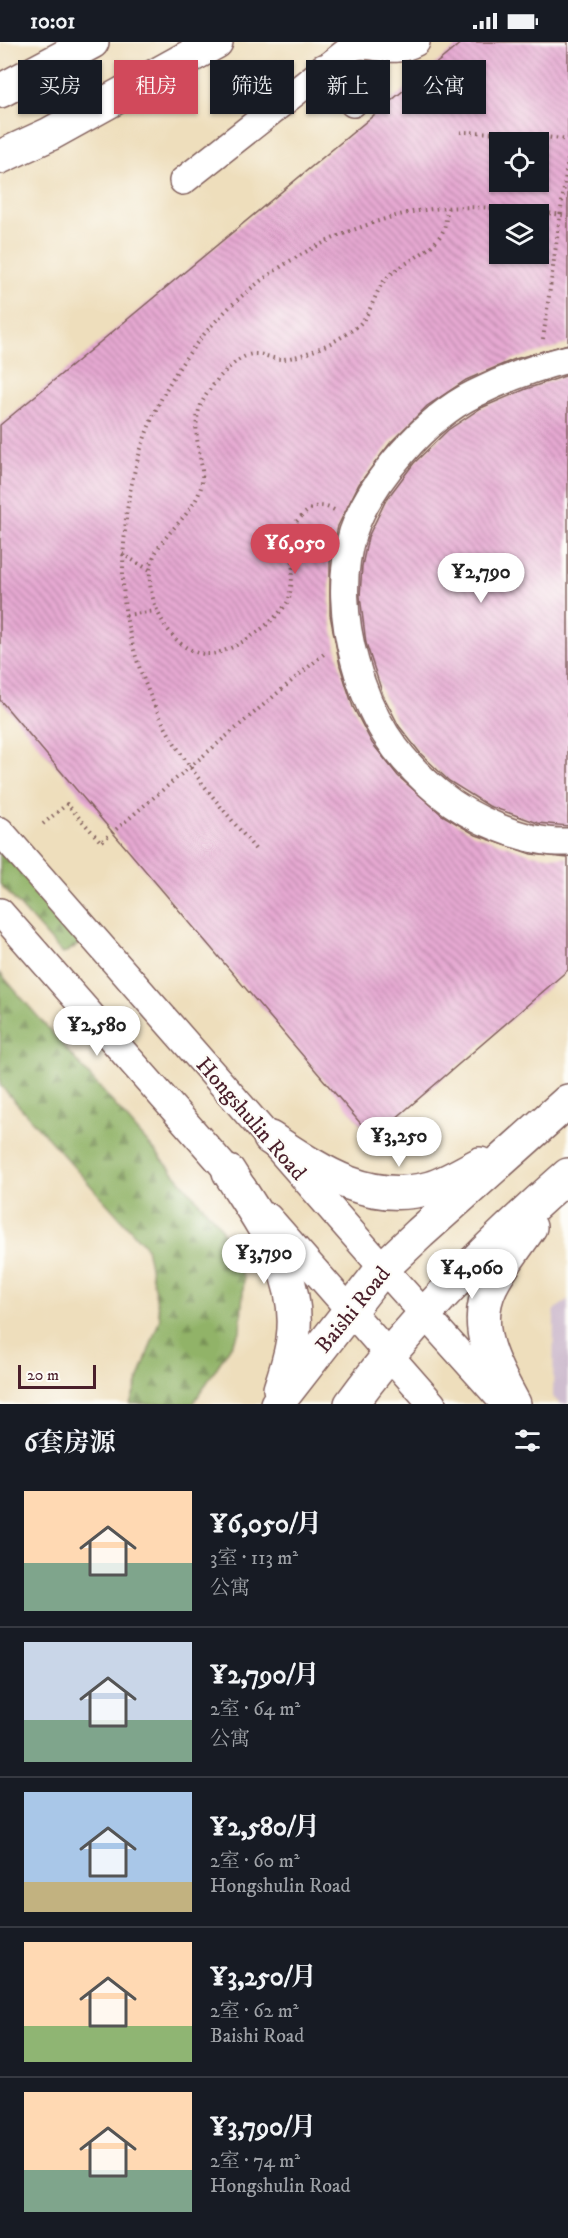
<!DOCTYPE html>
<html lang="zh">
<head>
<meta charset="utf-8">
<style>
	body { margin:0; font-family:"IM FELL DW Pica","Noto Serif SC",serif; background:#242831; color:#f1f3f6; height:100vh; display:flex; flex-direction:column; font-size:22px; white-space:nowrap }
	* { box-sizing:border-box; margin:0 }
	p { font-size:20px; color:#9ea1a6 }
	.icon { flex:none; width:33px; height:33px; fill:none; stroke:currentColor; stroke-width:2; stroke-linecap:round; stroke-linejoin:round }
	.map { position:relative; height:1362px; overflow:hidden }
	.sheet { display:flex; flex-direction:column; background:#171b24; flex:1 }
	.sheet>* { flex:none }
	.guide { position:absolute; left:18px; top:18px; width:532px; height:54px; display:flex; gap:12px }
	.fabs { position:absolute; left:489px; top:90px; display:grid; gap:12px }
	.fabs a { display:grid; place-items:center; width:60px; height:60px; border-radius:0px; background:#171b24; box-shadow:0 2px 4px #0004; font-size:30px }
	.scale { position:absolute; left:18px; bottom:15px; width:78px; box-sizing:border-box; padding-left:6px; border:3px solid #4a1f2b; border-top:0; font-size:16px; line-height:21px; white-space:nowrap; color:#4a1f2b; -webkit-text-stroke:4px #fdfcf7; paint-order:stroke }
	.price { position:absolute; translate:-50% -51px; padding:0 14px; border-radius:21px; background:#fff; color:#222; font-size:20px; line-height:39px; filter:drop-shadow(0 2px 3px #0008) }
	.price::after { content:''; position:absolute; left:50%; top:36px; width:18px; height:14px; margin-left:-9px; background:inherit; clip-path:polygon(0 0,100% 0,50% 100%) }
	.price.current { background:#d1495b; color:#fff }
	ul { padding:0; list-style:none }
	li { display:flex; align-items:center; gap:18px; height:150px; padding:0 24px }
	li+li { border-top:2px solid #363941 }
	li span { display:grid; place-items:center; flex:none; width:168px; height:120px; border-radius:0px; color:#555 }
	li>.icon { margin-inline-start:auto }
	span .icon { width:72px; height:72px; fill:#fffc; stroke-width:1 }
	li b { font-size:26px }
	h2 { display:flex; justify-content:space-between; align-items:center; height:72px; padding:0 24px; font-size:26px }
	.pill { padding:0 21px; border-radius:0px; background:#171b24; box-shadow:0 2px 4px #0004; font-size:21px; line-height:54px }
	.pill.current { background:#d1495b; color:#fff }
	.status { display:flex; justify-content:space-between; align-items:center; height:42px; padding:0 30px; background:#171b24; direction:ltr }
	.status svg { height:16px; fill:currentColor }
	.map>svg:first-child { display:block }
	.railway { fill:#cfbdcf }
	.forest { fill:url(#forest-firs); stroke:#6e694a; stroke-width:1.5 }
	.building { fill:url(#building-back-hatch); fill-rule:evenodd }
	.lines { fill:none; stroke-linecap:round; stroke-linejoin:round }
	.minor-casing { stroke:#83625e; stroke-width:30 }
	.major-casing { stroke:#83625e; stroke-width:36 }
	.highway-casing { stroke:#83625e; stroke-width:36 }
	.path { stroke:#83625e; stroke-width:4; stroke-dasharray:1.5 4.5; stroke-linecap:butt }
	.minor { stroke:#fff; stroke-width:27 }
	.major { stroke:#fff; stroke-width:33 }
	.highway { stroke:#fff; stroke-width:33 }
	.labels { text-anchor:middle; stroke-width:4.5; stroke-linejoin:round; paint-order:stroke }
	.street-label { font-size:22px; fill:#4a1f2b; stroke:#fdfcf7 }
</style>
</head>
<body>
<div class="status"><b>10:01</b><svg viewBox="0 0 49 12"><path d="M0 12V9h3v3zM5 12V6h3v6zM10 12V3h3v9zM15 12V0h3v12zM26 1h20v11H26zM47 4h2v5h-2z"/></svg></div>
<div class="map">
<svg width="568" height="1362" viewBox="0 0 568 1362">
	<defs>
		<pattern id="forest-firs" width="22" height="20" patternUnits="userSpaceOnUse" patternTransform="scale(1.5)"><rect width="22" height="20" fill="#91b368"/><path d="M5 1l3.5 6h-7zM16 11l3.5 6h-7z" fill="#789156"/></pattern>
		<pattern id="building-back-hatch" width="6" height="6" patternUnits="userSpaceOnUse" patternTransform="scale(1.5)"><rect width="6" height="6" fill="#e6a9d2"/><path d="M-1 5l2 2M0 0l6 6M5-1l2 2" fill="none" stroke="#bc89ab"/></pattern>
	</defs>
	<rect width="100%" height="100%" fill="#fdfcf7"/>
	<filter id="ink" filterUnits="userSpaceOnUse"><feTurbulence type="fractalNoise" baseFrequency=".0167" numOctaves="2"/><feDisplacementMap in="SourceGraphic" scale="12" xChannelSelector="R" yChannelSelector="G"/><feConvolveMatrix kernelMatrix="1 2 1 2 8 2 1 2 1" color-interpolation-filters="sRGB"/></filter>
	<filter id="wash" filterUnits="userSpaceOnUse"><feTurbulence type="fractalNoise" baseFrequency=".008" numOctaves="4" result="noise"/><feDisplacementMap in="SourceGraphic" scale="24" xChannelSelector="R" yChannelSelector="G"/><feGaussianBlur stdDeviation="1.35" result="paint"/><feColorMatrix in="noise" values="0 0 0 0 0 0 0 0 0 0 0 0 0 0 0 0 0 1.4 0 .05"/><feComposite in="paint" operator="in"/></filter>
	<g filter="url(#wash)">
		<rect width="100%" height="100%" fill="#eedebc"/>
		<path class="railway" d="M568,1257V1362H560L553,1355L554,1269Z"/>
		<path class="forest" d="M0,806L83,900L63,912L0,842Z
			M0,931L220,1184L244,1237L240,1290L193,1362H130L160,1276L146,1205L0,1043Z"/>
		<g id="blocks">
			<path class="building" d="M462,0H568V302L515,317L466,338L427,364L391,400L359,442L338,484L330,520V573L340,624L353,665L372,701L398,734L442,773L476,793L531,812L568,816V928L373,1096L0,658V383ZM500,100H538V140H500ZM500,172H538V212H500Z
				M568,333V784L538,781L489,764L449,739L421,712L399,684L383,653L366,601L360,554L362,524L368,495L386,458L414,421L448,388L481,366L526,347Z"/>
		</g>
	</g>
	<g filter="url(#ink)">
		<use href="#blocks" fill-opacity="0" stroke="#83625e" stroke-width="1.5"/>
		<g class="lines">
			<g class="minor-casing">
				<path id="minor" d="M323,26L353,61
					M183,139L354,4C378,0 390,14 416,0
					M568,317C536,325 504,337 474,352C427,375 370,439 353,490C340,531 343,578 355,620C370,676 394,714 439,751C470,777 527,802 568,800
					M0,789L383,1226L505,1362
					M0,870L243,1146
					M268,1175L432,1362"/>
			</g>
			<g class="major-casing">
				<path id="major" d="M0,115L50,92L216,0
					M270,1096C320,1129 368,1163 430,1146C447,1141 464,1130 480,1122
					M229,1130C261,1181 302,1233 293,1297C291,1314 285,1331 280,1347
					M277,1362L383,1226L420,1191L568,1059
					M351,1362C413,1277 489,1202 568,1133
					M514,1362C494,1326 471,1285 491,1244C501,1224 517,1204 530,1185"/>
			</g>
			<g class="highway-casing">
				<path id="highway" d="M0,49L92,0"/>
			</g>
			<path class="path" d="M460,90L516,91L568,98
				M543,297L568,117
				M334,468C315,458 307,469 294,482C294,495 293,550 288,559C276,580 236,609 211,612C174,615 147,562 150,530C152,496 193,477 201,445C207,420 189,395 200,365C206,348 234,314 253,312C263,311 273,318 284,317C306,314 336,300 354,287C374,273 373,246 391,232C408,218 433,209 443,189C446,182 446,173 448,166
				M122,512L150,528
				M126,573L156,569
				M43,782L67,762L101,800L325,611
				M255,807C234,780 211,754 191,726C159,682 136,628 126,574C121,543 123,509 126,477C144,320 252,211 403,172C453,160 518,166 568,174"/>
			<use href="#minor" class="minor"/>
			<use href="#major" class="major"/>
			<use href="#highway" class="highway"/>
		</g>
	</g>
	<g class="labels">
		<g class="street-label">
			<text transform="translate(252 1076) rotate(49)" y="8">Hongshulin Road</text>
			<text transform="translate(352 1267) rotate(-51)" y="8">Baishi Road</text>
		</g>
	</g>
</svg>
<div class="fabs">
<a><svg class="icon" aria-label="locate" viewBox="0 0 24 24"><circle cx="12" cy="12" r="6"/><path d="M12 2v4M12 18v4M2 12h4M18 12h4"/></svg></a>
<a><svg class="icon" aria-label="layers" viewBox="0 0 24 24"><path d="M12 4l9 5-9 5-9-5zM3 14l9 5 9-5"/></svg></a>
</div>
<div class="scale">20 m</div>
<b class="price current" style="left:295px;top:533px">¥6,050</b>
<b class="price" style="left:481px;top:562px">¥2,790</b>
<b class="price" style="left:97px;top:1015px">¥2,580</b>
<b class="price" style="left:399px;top:1126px">¥3,250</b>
<b class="price" style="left:264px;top:1243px">¥3,790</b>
<b class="price" style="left:472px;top:1258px">¥4,060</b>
<div class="guide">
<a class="pill">买房</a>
<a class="pill current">租房</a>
<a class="pill">筛选</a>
<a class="pill">新上</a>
<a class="pill">公寓</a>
</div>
</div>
<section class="sheet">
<h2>6套房源<svg class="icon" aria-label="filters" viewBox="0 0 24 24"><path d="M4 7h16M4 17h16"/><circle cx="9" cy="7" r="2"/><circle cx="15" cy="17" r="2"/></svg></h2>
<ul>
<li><span style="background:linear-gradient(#ffd9b3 60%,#7fa58c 0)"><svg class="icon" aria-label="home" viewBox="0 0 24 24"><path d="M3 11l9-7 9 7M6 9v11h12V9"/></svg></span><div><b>¥6,050/月</b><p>3室 · 113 m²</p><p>公寓</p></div></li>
<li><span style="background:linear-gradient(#c9d6e8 65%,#7fa58c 0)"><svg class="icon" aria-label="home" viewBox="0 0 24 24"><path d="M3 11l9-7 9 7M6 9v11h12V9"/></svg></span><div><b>¥2,790/月</b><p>2室 · 64 m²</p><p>公寓</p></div></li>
<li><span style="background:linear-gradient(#a9c7e8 75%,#c2b280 0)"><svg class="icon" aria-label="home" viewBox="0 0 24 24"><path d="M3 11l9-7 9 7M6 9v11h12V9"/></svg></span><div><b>¥2,580/月</b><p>2室 · 60 m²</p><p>Hongshulin Road</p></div></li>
<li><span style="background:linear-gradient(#ffd9b3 70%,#8fb573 0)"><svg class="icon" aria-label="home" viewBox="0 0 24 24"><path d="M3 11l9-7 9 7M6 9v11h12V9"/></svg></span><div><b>¥3,250/月</b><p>2室 · 62 m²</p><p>Baishi Road</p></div></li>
<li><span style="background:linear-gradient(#ffd9b3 65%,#7fa58c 0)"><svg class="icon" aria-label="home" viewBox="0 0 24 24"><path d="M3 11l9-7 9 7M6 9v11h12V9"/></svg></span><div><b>¥3,790/月</b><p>2室 · 74 m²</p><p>Hongshulin Road</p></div></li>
</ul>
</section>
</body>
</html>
